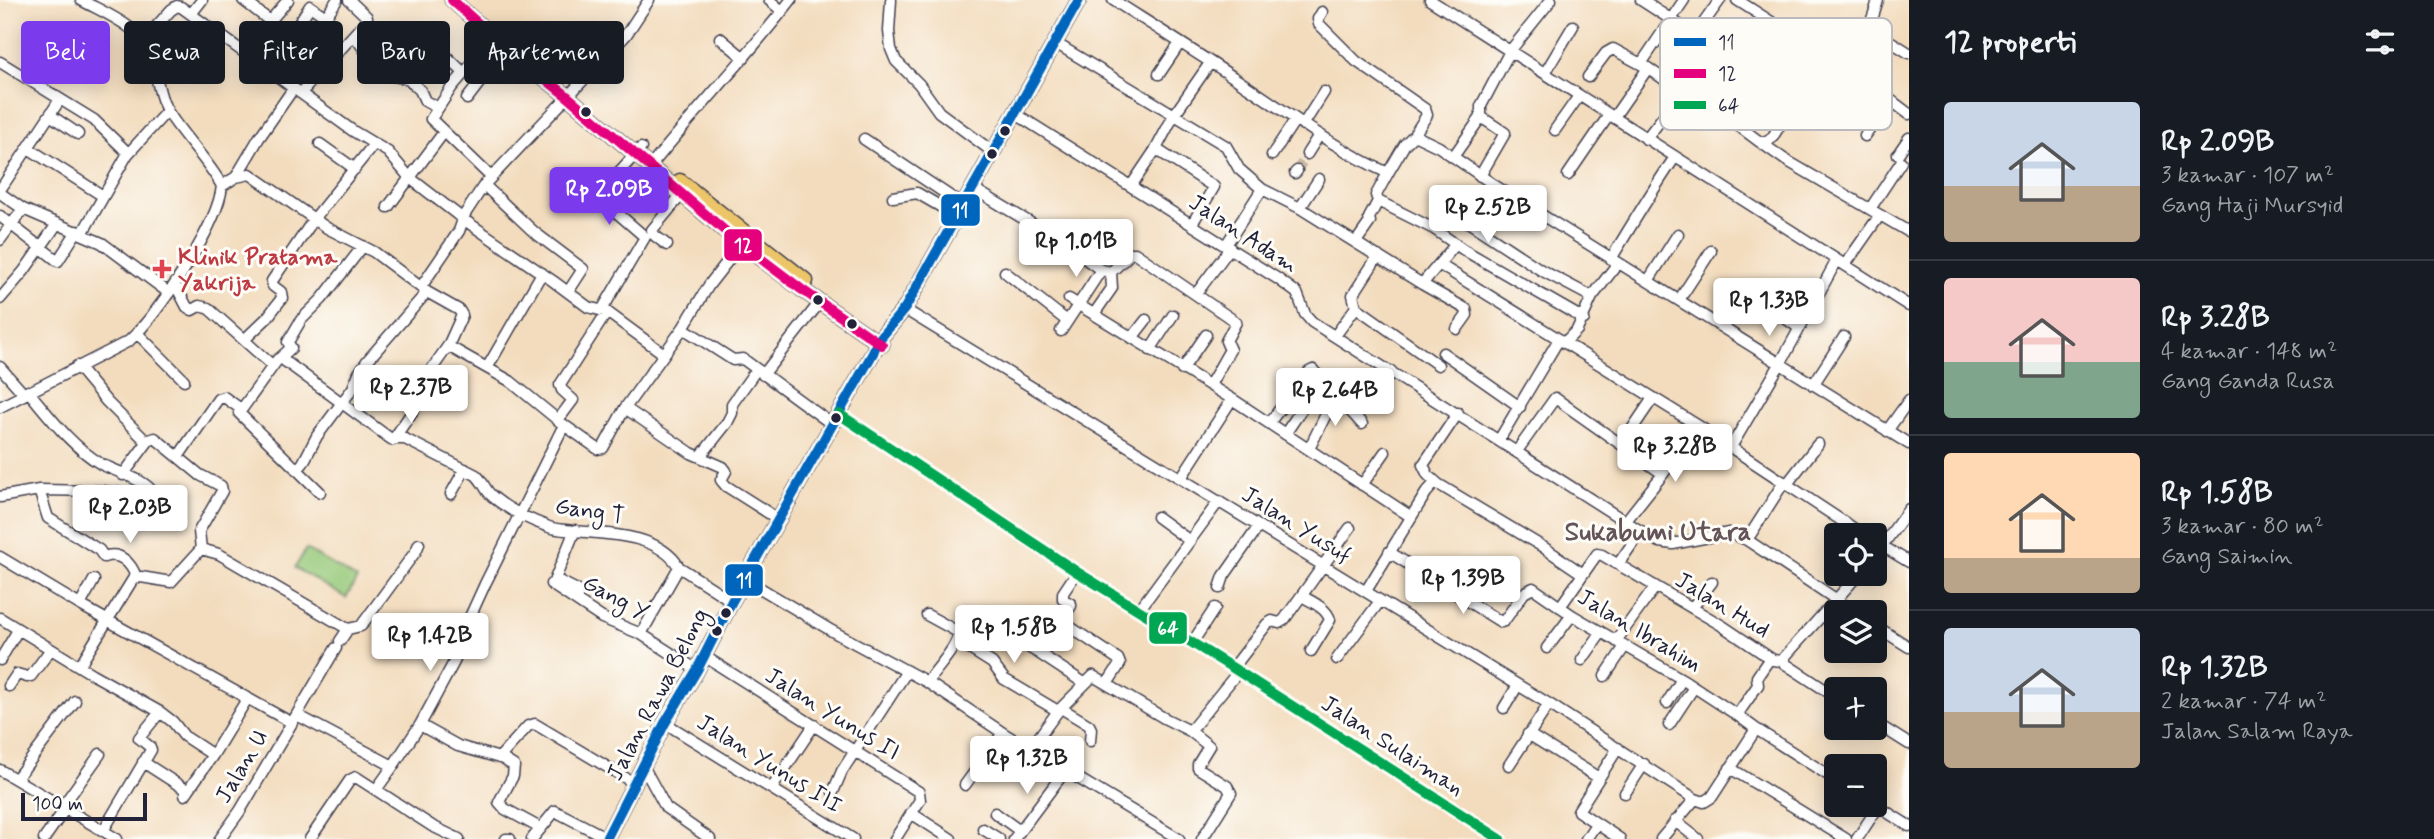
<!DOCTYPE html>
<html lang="id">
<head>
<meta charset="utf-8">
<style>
	body { margin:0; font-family:Mynerve,sans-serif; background:#20242c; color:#f1f3f6; height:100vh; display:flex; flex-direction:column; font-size:26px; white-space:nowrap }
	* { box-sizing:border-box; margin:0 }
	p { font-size:23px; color:#9ea1a6 }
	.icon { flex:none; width:38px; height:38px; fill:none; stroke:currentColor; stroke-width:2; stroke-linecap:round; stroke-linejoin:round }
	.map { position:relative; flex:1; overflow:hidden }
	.drawer { display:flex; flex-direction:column; background:#171b24; width:525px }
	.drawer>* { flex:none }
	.top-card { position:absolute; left:21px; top:21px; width:665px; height:63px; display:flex; gap:14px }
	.tools { position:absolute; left:1824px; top:523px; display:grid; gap:14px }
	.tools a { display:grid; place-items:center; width:63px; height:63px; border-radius:7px; background:#171b24; box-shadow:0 4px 18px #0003; font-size:35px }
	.scale { position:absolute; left:21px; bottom:18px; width:126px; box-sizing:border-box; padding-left:7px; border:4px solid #22223b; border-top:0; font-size:19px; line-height:24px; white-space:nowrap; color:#22223b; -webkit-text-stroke:5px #fdfcf7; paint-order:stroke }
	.price { position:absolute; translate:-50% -60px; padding:0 16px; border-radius:7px; background:#fff; color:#222; font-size:23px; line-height:46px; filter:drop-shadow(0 2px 4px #0008) }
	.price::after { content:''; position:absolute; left:50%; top:42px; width:21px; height:16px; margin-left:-10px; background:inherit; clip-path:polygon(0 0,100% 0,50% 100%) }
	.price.on { background:#7c3aed; color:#fff }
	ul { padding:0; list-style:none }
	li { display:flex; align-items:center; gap:21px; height:175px; padding:0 35px }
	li+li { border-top:2px solid #363941 }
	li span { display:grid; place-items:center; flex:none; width:196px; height:140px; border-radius:7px; color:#555 }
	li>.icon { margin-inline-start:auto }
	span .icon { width:84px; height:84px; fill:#fffc; stroke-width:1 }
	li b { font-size:30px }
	h2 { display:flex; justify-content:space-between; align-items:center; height:84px; padding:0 35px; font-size:30px }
	.chip { padding:0 24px; border-radius:7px; background:#171b24; box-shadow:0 4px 18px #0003; font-size:24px; line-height:63px }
	.chip.on { background:#7c3aed; color:#fff }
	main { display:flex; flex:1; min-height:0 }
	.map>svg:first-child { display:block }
	.pitch { fill:#97c979; stroke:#5c765a; stroke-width:2 }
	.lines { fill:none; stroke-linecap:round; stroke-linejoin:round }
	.minor-tunnel { stroke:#c9b7a3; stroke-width:10; stroke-dasharray:10 5; stroke-linecap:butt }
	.minor-casing { stroke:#413e4e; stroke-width:13 }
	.major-casing { stroke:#413e4e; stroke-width:17 }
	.minor { stroke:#fff; stroke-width:10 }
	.major { stroke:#ecc569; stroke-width:14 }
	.bus-1-casing { stroke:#fdfcf7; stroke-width:16 }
	.bus-2-casing { stroke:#fdfcf7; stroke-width:16 }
	.bus-3-casing { stroke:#fdfcf7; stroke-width:16 }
	.bus-1 { stroke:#0065bd; stroke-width:10 }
	.bus-2 { stroke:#e5007d; stroke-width:10 }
	.bus-3 { stroke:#00a651; stroke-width:10 }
	.bus-dot { fill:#22223b; stroke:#fdfcf7; stroke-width:2.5 }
	.health-dot { fill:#e0444e; stroke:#fdfcf7; stroke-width:2.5 }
	.labels { text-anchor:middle; stroke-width:6; stroke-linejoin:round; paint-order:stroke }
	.street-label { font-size:23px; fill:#22223b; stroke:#fdfcf7 }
	.health-label { font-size:23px; font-weight:bold; fill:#be3a42; stroke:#fdfcf7; text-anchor:start }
	.quarter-label { font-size:26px; font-weight:bold; fill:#635459; stroke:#fdfcf7 }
	.key { fill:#fdfcf7; stroke:#bbbbbf; stroke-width:2 }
	.key-label { font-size:19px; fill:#22223b }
	.line-badge { stroke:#fdfcf7; stroke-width:2.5 }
	.badge-label { font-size:19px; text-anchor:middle; font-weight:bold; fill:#fff }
</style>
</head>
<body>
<main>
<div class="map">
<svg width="1909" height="839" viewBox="0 0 1909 839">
	<rect width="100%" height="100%" fill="#fdfcf7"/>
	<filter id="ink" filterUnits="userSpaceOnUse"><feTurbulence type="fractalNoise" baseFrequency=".0143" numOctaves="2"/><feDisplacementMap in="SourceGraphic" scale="14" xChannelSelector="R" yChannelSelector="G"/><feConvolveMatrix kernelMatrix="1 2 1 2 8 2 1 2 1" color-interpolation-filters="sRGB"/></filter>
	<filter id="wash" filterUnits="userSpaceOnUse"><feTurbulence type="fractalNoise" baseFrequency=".00686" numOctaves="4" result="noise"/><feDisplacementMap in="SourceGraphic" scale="28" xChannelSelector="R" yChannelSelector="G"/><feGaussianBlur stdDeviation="1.57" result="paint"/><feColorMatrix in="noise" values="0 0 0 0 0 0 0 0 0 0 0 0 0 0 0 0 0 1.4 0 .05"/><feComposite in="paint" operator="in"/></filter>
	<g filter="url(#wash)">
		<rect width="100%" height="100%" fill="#f3dcbd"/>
		<path class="pitch" d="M306,549L357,579L346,598L295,568Z"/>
	</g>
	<g filter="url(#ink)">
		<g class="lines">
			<path class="minor-tunnel" d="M1297,171L1307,154"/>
			<g class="minor-casing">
				<path id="minor" d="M81,0C108,15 145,28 153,61C157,78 159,97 168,112C184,138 207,159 222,186
					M243,0L270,21L288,0
					M769,0L782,11
					M891,0L889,31L891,49L896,61L919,84L939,112L993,152
					M1113,0C1157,28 1202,56 1245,85C1292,116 1336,149 1388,173L1405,144L1414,135L1439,147L1497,187L1909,444
					M1430,0L1909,306
					M1641,0L1695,35L1720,0
					M1737,0L1828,58L1842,64C1858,59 1874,16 1878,0
					M1322,12L1318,19L1319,24L1356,61L1425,109L1427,115L1414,135
					M191,14L202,0
					M1869,28L1909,53
					M354,35L371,59L388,75L408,79L420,90L425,101L438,108
					M720,38L744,58
					M144,40L171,10L177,6L181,7L353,131L388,152L410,178L463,219L553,281L588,307L607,312L664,354
					M1062,47L1226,146L1239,169L1262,189
					M0,62L94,120L128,153
					M420,64L427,68L443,53L464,73
					M1641,64L1684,0
					M1842,64L1862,80L1848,102
					M265,69L286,43L310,6L323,15H327L337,0
					M1545,73L1573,26
					M1159,74L1180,43
					M1588,77L1606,53L1613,49L1648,68L1682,92
					M1872,86L1909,114
					M301,93L367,20V17L349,0
					M467,99L506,48
					M1716,109L1746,60L1774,24
					M1016,114L1278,279L1297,293L1305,314L1312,322L1653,539L1660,542L1673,544L1729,533L1747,540L1855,612
					M50,115L78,134
					M1614,117L1648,68
					M1303,125L1324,92
					M1555,130L1579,96
					M1865,136L1890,100
					M864,139L963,205
					M1646,139L1682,92H1685L1716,109L1760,142H1767L1772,138L1791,107L1828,58
					M1760,142L1784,159L1909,232
					M320,144L355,169
					M28,148L103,196
					M1156,149L1214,187L1192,224
					M1307,154L1319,135
					M1898,154L1909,138
					M1272,155L1295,120
					M1453,157L1481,117V106L1510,51L1551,0
					M650,167C696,110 746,58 791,0
					M1295,173L1297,171
					M1388,173L1376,195L1378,201L1434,229L1464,250L1584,319
					M1568,175L1609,115
					M1480,176L1505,133L1481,117
					M236,177L259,138L293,89
					M491,177L431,119L452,87L494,38
					M484,185L534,232L583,269L568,292
					M222,186L236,177L250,174L327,228L374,252L427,292L459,310L462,315L448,346L424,380L427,388L425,393L393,440
					M1131,186L1156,149L1174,115L1210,63
					M0,190L59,101
					M979,192L1059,240L1101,270L1111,272
					M0,193L23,209L102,243L169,293
					M893,197L917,193L957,216
					M1444,206L1541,270L1592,297
					M388,207L444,132
					M1300,208L1319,179
					M1482,208L1497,187
					M1870,209L1901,162
					M0,216L58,261L77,231
					M82,234L127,155L167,111
					M0,240L23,209
					M1356,242L1370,222L1369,218L1378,201
					M667,245L654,235L652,230L682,194
					M1226,245L1262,189L1300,208L1422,284L1456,244
					M1050,255L1059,240
					M1378,256L1353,295L1356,307L1438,365
					M1611,259C1632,224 1652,191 1675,157
					M1440,265L1697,425L1865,536
					M1845,265L1880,215
					M1005,272L1067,321
					M1111,272L1131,253H1135L1236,322L1226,341L1230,350L1228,353L1210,385
					M1648,281L1678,234
					M175,284L187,307L192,310L199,306L208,308L273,366
					M1422,284L1466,309L1467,315L1457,329
					M421,287L459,231L465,214L484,185L626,35L649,0
					M1196,294L1230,248
					M0,299L24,271L57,224
					M1069,299L1232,399L1410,516
					M1679,300L1711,251
					M1768,306L1799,328
					M602,310L645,237L600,198L599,194L641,148
					M909,312L1549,704L1695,799
					M1094,314L1112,288L1111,272
					M683,328L733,360L743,359L833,425
					M1061,331L1101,270
					M137,333L184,380
					M1335,336L1356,307
					M1132,338L1146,320
					M244,340L267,318L282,298L281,292L273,286L272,281L314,219L374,144
					M1565,342L1577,330L1592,297L1618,263
					M448,346L510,381L564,425L598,449L603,448L625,408L683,328L709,285L741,244
					M1150,350L1173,315
					M1443,353L1520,407
					M280,358L291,348L288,342L301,320L322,299L363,246
					M77,366L107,402L145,440H149
					M0,367L23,393
					M487,368L542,273
					M1182,370L1206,335
					M763,375L820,302
					M1813,385L1844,337
					M1372,403L1391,371
					M0,407L129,341L137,333C164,304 218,225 222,186
					M625,408L691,453L723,467L726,471L721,480L726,486L778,519
					M1458,413L1423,465L1428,475L1438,484L1543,547L1583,574
					M839,414L1077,572L1233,668L1500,839
					M558,420L573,400L562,390L560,385L607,312
					M1269,423L1309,372L1313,370L1320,378V382L1285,434
					M1887,431L1909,400
					M149,440L155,438L200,475L221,486L222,491L199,531L201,549
					M1499,440L1559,339
					M1622,444L1653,398
					M1731,447L1780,364L1837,260
					M1309,449L1331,404C1345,402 1353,414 1362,424
					M1517,451L1555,398L1663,474
					M178,457L218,399L224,397L241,409
					M700,457L727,423L732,413V404L756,370
					M297,470L303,463L317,436L353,388L359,373L367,361L427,292
					M123,475L149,440
					M1181,478L1232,399
					M1787,484L1818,444
					M1362,485L1385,452
					M39,490L48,518L99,550L104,557C120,551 131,563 136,577
					M320,492L239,413L278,359H282L391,439H405L476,475C483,481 485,490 492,496C507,509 530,520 549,527C557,530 567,530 575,531C609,534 659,534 679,567L732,601
					M451,494L465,469
					M0,497L39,490L101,491L136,495H147L152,492C147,480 114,471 101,464C71,446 50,417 28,391
					M1157,517L1190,541
					M1625,522L1663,474L1697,425
					M575,530L555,579L577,590V601
					M1747,540L1784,482
					M1874,541L1909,562
					M201,549L219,554L348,629
					M1389,552L1501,622L1504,621L1524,593L1533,588L1572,615L1682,679L1737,715
					M0,557L80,605L292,723
					M1874,557L1909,509
					M1619,563L1641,531
					M1077,572L1063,593V599L1071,604V606L1061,621L1118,659L1120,664L1107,684
					M745,579L832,631L927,682L1003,733L1179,839
					M551,584L602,618L641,634L697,670
					M1220,588L1224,576L1259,526
					M1366,591L1426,493L1433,485L1438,484
					M1302,596C1312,602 1327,608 1330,620L1311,651
					M80,605L94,580
					M1560,607L1595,557L1597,554L1602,555L1721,625L1773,660L1781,661L1836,697
					M1692,608L1712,582
					M1139,610L1219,501
					M927,615L958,632
					M0,618L92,674L160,712L173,722L184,736L213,755
					M1874,625L1909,647
					M348,629L361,626L416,551L419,544
					M641,634L679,567
					M340,641L348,629
					M957,641L992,663L1004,679L1058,711
					M1616,641L1655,587
					M1192,643L1215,608
					M1547,648L1572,615
					M1040,654L1061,621
					M704,656L919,792L920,800L895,839
					M1337,659L1380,601
					M0,660L18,630
					M1582,660L1601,633
					M1781,661L1859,574
					M80,665L133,579L141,577L171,582L201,549
					M1233,668L1267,624L1272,621L1279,623L1284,620L1350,528
					M1605,676L1625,646
					M927,682C936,670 948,657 955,644C961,633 959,622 972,614L1040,654L1084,683
					M9,686L17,674L27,677L31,676L51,649
					M1667,703L1682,679
					M1061,708L1089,725L1091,729L1090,741
					M1504,708L1518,685
					M297,715L393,766L420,725L454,662L464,630L485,584L564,425
					M1874,722L1909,744
					M665,723L853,839
					M420,725L458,746L503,759L514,766L513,776L499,802L505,809L540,828
					M1669,725L1694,687
					M1756,729L1836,780
					M1528,734L1599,778
					M1618,748L1578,811L1620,839
					M1030,749L1058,711L1093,676L1164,718L1190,731
					M499,758L528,726L535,724L634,783
					M143,762L188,791
					M1509,765L1549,704
					M643,766L666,808L710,839
					M1730,768L1846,839
					M0,770L117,839
					M16,779L75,701
					M965,785L1003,733
					M772,788L814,725
					M376,790L393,766
					M833,792L842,771L907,671
					M1625,793L1644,764
					M185,795L213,755L247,699
					M1874,804L1909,826
					M62,807L100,754
					M911,813L951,839
					M995,813L1020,831
					M1675,821L1698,839
					M983,829L999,839
					M103,831L151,750L150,747L139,738L160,712
					M44,839L65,809
					M220,839L240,811L336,648
					M310,839L350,780L356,777L432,826L459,839
					M506,839H510
					M532,839L555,811L609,839
					M1014,839L1065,771
					M1202,839L1231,793L1227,786L1198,768V764L1209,746L1190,731L1238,672
					M1586,839L1596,824
					M1661,839L1695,799L1704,802L1712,797L1756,729L1737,715L1758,685L1757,677L1770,658
					M1857,839L1878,807"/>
			</g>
			<g class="major-casing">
				<path id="major" d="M452,0L494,38L567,96L731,236L801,289L882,345
					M680,181L806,281
					M606,839L665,723L697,670L732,601L873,353L877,342L905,308L1079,0"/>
			</g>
			<use href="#minor" class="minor"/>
			<use href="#major" class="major"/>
			<g class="bus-1-casing">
				<path id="bus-1" d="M606,839L665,723L697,670L732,601L873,353L877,342L905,308L1079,0"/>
			</g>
			<g class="bus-2-casing">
				<path id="bus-2" d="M452,0L494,38L567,96L731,236L801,289L882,345"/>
			</g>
			<g class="bus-3-casing">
				<path id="bus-3" d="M839,414L1077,572L1233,668L1500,839"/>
			</g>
			<use href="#bus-1" class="bus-1"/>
			<use href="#bus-2" class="bus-2"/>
			<use href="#bus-3" class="bus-3"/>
		</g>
	</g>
	<g class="bus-dot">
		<circle cx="586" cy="112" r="6"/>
		<circle cx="1005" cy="131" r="6"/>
		<circle cx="992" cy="154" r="6"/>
		<circle cx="818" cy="300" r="6"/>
		<circle cx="852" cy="324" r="6"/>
		<circle cx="836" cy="418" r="6"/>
		<circle cx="726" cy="613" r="6"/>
		<circle cx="717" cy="631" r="6"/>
	</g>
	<path class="health-dot" d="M158.5 258.5h7v7h7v7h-7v7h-7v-7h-7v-7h7z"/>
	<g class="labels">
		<g class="street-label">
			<text transform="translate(1244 233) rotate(33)" y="8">Jalan Adam</text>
			<text transform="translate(590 510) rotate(9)" y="8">Gang T</text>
			<text transform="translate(1297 524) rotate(32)" y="8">Jalan Yusuf</text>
			<text transform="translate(616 597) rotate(29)" y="8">Gang Y</text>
			<text transform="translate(1723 604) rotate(31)" y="8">Jalan Hud</text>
			<text transform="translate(1640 630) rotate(31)" y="8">Jalan Ibrahim</text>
			<text transform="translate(657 694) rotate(-62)" y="8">Jalan Rawa Belong</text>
			<text transform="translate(833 713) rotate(32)" y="8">Jalan Yunus II</text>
			<text transform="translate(1393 745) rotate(33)" y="8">Jalan Sulaiman</text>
			<text transform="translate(770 763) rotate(32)" y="8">Jalan Yunus III</text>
			<text transform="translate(241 766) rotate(-59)" y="8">Jalan U</text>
		</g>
		<g class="health-label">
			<text x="178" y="264">Klinik Pratama<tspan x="178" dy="26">Yakrija</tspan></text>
		</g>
		<g class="quarter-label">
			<text x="1658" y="540">Sukabumi Utara</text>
		</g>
	</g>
	<rect x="1660" y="18" width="232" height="112" rx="10" class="key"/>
	<rect x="1674" y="38" width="32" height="8" fill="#0065bd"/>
	<rect x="1674" y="69" width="32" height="9" fill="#e5007d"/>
	<rect x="1674" y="101" width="32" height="8" fill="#00a651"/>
	<g class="key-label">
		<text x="1718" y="49">11</text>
		<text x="1718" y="80">12</text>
		<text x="1718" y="112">64</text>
	</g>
	<g class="line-badge">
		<rect x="940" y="193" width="41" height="34" rx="7" fill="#0065bd"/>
		<rect x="723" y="228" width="40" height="34" rx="7" fill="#e5007d"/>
		<rect x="724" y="563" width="40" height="34" rx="7" fill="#0065bd"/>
		<rect x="1148" y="611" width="40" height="34" rx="7" fill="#00a651"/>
	</g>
	<g class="badge-label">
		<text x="960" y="217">11</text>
		<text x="743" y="252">12</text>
		<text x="744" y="587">11</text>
		<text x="1168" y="635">64</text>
	</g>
</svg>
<div class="tools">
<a><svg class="icon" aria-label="locate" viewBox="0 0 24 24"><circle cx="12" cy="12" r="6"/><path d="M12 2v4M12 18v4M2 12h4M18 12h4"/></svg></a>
<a><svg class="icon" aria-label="layers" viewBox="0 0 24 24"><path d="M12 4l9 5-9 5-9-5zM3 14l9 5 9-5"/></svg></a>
<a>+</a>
<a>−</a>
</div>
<div class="scale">100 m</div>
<b class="price on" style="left:609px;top:227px">Rp 2.09B</b>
<b class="price" style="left:1488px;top:245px">Rp 2.52B</b>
<b class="price" style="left:1076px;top:279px">Rp 1.01B</b>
<b class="price" style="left:1769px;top:338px">Rp 1.33B</b>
<b class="price" style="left:411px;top:425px">Rp 2.37B</b>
<b class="price" style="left:1335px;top:428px">Rp 2.64B</b>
<b class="price" style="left:1675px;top:484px">Rp 3.28B</b>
<b class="price" style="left:130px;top:545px">Rp 2.03B</b>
<b class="price" style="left:1463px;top:616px">Rp 1.39B</b>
<b class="price" style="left:1014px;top:665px">Rp 1.58B</b>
<b class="price" style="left:430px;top:673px">Rp 1.42B</b>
<b class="price" style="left:1027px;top:796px">Rp 1.32B</b>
<div class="top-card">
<a class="chip on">Beli</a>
<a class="chip">Sewa</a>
<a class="chip">Filter</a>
<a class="chip">Baru</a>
<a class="chip">Apartemen</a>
</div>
</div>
<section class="drawer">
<h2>12 properti<svg class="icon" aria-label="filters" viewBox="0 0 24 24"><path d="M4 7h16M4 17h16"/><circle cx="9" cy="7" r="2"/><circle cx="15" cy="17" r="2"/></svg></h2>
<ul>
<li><span style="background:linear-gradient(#c9d6e8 60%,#b9a48a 0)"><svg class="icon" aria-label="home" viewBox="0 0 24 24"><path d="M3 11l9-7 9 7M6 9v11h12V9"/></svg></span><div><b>Rp 2.09B</b><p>3 kamar · 107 m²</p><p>Gang Haji Mursyid</p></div></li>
<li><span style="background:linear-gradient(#f6c9c9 60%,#7fa58c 0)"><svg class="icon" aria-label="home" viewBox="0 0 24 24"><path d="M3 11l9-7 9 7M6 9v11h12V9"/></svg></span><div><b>Rp 3.28B</b><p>4 kamar · 148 m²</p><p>Gang Ganda Rusa</p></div></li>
<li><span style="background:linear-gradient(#ffd9b3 75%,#b9a48a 0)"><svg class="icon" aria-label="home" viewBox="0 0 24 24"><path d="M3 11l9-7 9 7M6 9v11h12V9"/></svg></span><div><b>Rp 1.58B</b><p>3 kamar · 80 m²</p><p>Gang Saimin</p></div></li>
<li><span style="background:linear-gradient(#c9d6e8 60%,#b9a48a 0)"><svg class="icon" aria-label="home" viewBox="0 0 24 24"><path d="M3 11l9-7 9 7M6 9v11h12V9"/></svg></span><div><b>Rp 1.32B</b><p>2 kamar · 74 m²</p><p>Jalan Salam Raya</p></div></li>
</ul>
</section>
</main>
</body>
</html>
